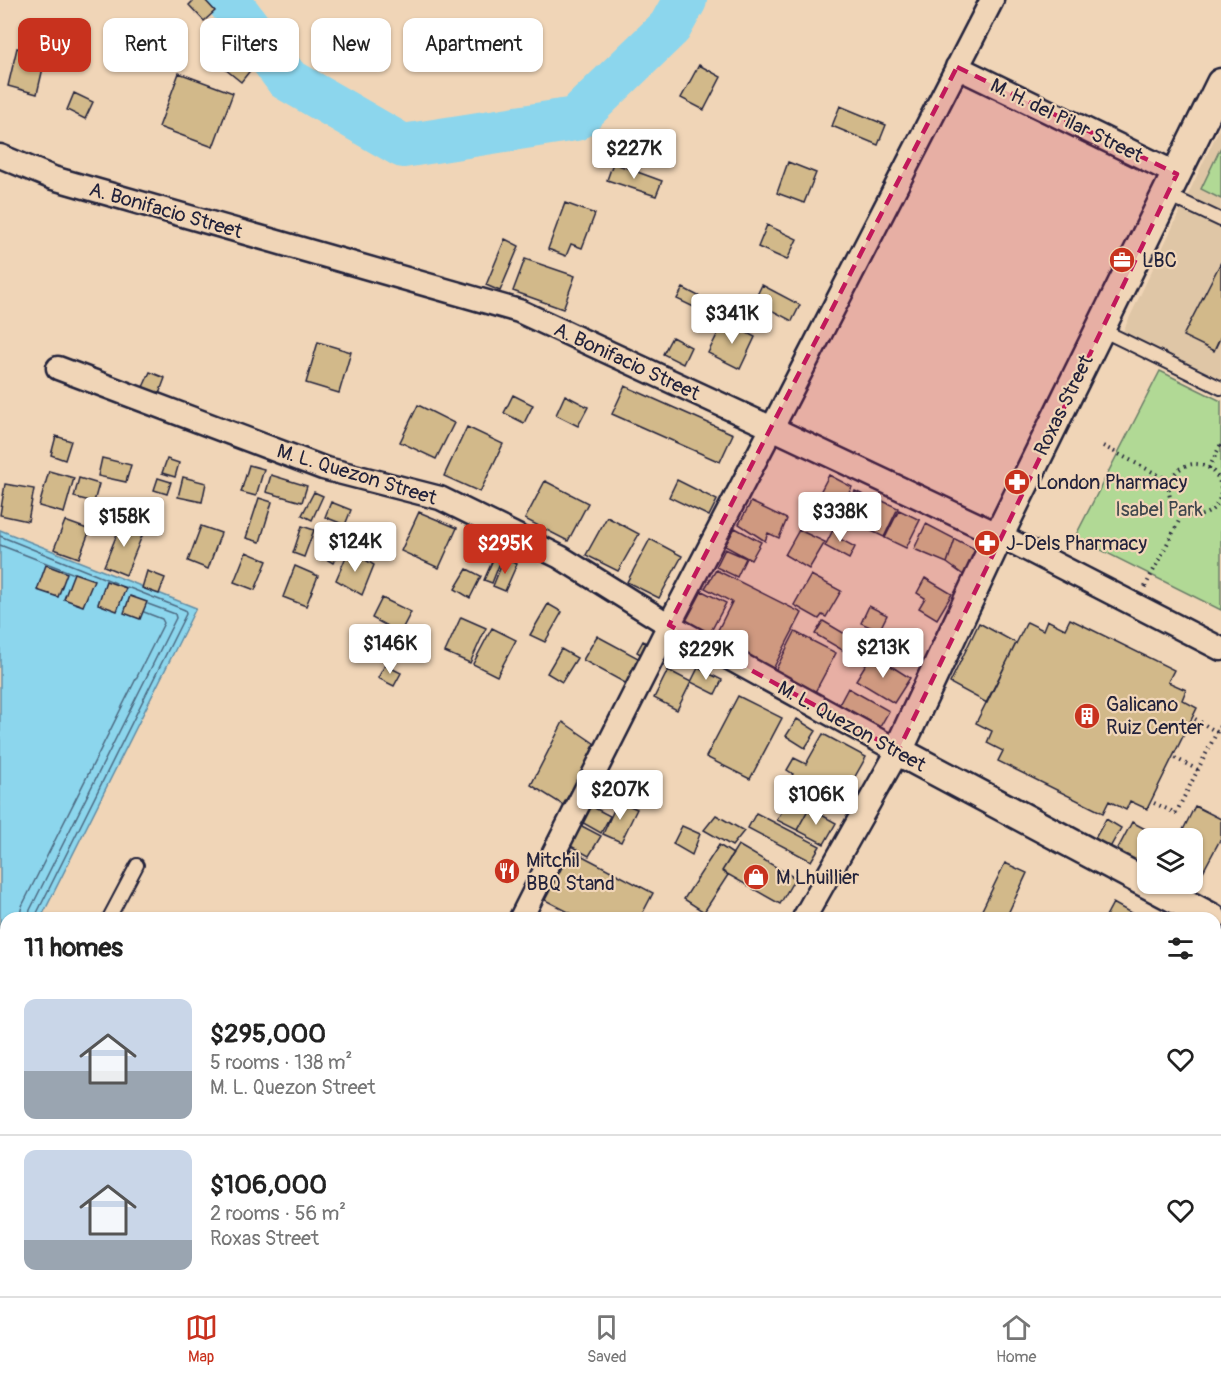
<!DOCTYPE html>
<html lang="en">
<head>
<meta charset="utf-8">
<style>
	body { margin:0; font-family:Pangolin,sans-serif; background:#f6f6f6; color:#222; height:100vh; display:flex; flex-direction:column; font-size:22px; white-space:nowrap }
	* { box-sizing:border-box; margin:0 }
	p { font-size:20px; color:#767676 }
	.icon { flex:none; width:33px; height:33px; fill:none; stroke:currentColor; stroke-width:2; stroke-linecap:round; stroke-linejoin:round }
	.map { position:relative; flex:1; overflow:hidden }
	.side { position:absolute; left:0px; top:912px; width:1221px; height:384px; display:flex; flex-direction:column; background:#fff; border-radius:18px 18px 0 0; box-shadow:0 2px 4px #0004 }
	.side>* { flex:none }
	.guide { position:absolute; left:18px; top:18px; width:600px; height:54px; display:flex; gap:12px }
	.fabs { position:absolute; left:1137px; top:828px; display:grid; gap:12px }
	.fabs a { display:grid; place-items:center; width:66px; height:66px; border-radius:12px; background:#fff; box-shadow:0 2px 4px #0004; font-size:30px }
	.price { position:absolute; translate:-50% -51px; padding:0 14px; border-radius:6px; background:#fff; color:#222; font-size:20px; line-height:39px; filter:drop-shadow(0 2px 3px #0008) }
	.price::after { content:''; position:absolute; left:50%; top:36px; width:18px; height:14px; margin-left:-9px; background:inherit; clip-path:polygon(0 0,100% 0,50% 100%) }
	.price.active { background:#c8321e; color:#fff }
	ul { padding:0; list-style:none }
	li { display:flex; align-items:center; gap:18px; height:150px; padding:0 24px }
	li+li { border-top:2px solid #e0e0e0 }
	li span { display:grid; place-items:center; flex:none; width:168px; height:120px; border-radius:12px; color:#555 }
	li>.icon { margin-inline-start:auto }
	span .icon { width:72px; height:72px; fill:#fffc; stroke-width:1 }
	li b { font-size:26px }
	h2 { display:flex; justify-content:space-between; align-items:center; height:72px; padding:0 24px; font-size:26px }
	.pill { padding:0 21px; border-radius:12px; background:#fff; box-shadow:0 2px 4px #0004; font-size:21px; line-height:54px }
	.pill.active { background:#c8321e; color:#fff }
	.tab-bar { display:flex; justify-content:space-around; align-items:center; height:84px; border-top:2px solid #e0e0e0; background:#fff; font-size:16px; color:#767676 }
	.tab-bar a { display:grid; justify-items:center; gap:3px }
	.tab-bar .active { color:#c8321e }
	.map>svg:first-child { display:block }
	.built { fill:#dfc6a6 }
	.green { fill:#b1d995; stroke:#6a7e68; stroke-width:1.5 }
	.water { fill:#8cd6ed; stroke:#628ea6; stroke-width:1.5 }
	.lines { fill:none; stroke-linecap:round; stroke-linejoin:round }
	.shore { stroke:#4c6a82; stroke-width:1.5 }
	.river { stroke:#8cd6ed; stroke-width:44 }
	.building { fill:#d2b98a; stroke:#22223b; stroke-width:1.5 }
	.service-casing { stroke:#22223b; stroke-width:16 }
	.minor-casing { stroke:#22223b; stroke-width:27 }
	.tertiary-casing { stroke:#22223b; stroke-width:33 }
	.path { stroke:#22223b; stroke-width:4; stroke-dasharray:1.5 4.5; stroke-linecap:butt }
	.service { stroke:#f0d5b7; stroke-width:12 }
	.minor { stroke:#f0d5b7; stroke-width:22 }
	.tertiary { stroke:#f0d5b7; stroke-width:28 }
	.marked { fill:#c2185b; fill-opacity:0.2; stroke:#c2185b; stroke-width:4.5; stroke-dasharray:12 8; stroke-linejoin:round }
	.labels { text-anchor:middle; stroke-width:4.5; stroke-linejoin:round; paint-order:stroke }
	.street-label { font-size:20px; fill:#22223b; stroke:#f0d5b7 }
	.poi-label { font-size:20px; fill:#22223b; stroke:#f0d5b7; text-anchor:start }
	.park-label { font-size:20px; fill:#3f474d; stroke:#f0d5b7 }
</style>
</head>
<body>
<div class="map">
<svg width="1221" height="1296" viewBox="0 0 1221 1296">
	<rect width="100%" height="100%" fill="#f0d5b7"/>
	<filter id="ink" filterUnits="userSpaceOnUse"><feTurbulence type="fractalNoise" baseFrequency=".0167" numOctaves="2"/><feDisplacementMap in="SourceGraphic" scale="12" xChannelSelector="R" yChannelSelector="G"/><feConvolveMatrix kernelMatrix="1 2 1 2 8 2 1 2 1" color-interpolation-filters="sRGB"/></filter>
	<g filter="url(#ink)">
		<path class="built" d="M1221,125V396L1117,344Z
			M418,1290H583L580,1296H431Z"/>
		<path class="green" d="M1221,147V199L1201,189Z
			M1160,371L1221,401V610L1075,537Z
			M947,1290H1044L1056,1296H960Z"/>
		<path class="water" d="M0,530L196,608L41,918H6V988L0,1000Z
			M0,1105L6,1108V1290H368L380,1296H0Z
			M1221,1263V1296H1077L1081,1290H1215V1267Z
			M622,1290H918L930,1296H619Z"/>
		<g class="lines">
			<path class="shore" d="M0,536L116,583
				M0,545L72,573
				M19,918L22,906L164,623L162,619L144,612
				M28,918L30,910L176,618L175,614L148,604
				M36,918L37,913L186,614L185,610L127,587"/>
			<path class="river" d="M228,0L287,79L403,146L575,119L670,27L685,0"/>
		</g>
		<path class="building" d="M194,0H205L215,11L204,21L189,5Z
			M17,48L46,55L37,94L8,86Z
			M241,51L256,63L241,82L225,69Z
			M699,65L721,77L704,110L681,98Z
			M179,73L233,93L213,147L159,127Z
			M74,93L93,102L85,119L67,110Z
			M840,106L886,125L878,145L832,126Z
			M788,162L816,173L804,203L777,193Z
			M613,163L662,181L656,196L607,180Z
			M565,203L595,214L582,248L571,244L566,256L548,249Z
			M767,225L797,239L787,260L758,247Z
			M505,239L519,246L500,291L486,285Z
			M525,259L575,276L563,309L513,291Z
			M1221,262V336L1214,351L1183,336Z
			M762,285L800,305L792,321L754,301Z
			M683,288L706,300L700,310L677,299Z
			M724,321L755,337L740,369L708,353Z
			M672,337L691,347L683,364L663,354Z
			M318,342L351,352L339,393L306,383Z
			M150,372L165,378L159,394L143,387Z
			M625,386L733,434L720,462L612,414Z
			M513,395L533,405L524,423L504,413Z
			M565,395L588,407L578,426L556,415Z
			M418,405L454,423L436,459L400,442Z
			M467,427L503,444L480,492L444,476Z
			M56,436L71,441L65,460L51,455Z
			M102,458L131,465L126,482L98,476Z
			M167,459L179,463L175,477L162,473Z
			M249,465L264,469L256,496L241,492Z
			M49,471L74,478L64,513L39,506Z
			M271,475L307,486L302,502L266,492Z
			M829,475L852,487L837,516L814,504Z
			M183,477L206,483L202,502L178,497Z
			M79,478L99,484L94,502L74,497Z
			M158,478L171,482L167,494L154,490Z
			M677,480L717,500L709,516L669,497Z
			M545,481L588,503L568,541L525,519Z
			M5,484L34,489L28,521L0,515Z
			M855,491L872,499L858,528L840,519Z
			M314,492L323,496L312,520L302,515Z
			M259,498L272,502L260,542L246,538Z
			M876,498L898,508L884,537L863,527Z
			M331,502L351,510L345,525L325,517Z
			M751,502L787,519L779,538L768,533L765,541L739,524Z
			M149,506L162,510L158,522L145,517Z
			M899,510L920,520L906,548L885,538Z
			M419,512L457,528L439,568L401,551Z
			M607,517L639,534L618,571L586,555Z
			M65,521L90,530L79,558L54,549Z
			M122,522L144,531L126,575L104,566Z
			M836,524L845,528L840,539L855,547L849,559L825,546Z
			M926,524L955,539L947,563L914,549Z
			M201,526L221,533L208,569L188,561Z
			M302,526L314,530L304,557L293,553Z
			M735,528L761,542L751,560L725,546Z
			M799,530L825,542L809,569L785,555Z
			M329,535L344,542L333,563L319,555Z
			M650,539L682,556L659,598L627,582Z
			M955,539L979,551L965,576L947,563Z
			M725,549L746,558L737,577L716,567Z
			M349,550L374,565L362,595L336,580Z
			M246,552L267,561L255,590L234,582Z
			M495,555L501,560L492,583L484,580Z
			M504,559L517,564L505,591L493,586Z
			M46,565L67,573L58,597L37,590Z
			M295,566L318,576L306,606L283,597Z
			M467,569L481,576L470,598L455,589Z
			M716,570L802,613L773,669L714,638L732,602L705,588Z
			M147,571L165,578L159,594L142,588Z
			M74,573L94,580L83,606L64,599Z
			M811,575L841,591L826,617L822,615L819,619L794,605Z
			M925,578L952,594L937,619L919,608L925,598L917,593Z
			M106,581L126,588L117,611L98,604Z
			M702,591L726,603L709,635L685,623Z
			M130,596L147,602L140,619L124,613Z
			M382,598L411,612L400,633L372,618Z
			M548,604L562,612L545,642L530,635Z
			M869,606L887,615L879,631L861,623Z
			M461,617L486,628L470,663L445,652Z
			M1070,619L1174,670L1168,682L1186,690L1182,700L1197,708L1147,809L1130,801L1126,810L1109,801L1103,813L998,761L1003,751L987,743L992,731L976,723L1027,622L1043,630L1047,620L1065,629Z
			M823,621L852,638L844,651L815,634Z
			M979,623L1016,643L987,703L950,683Z
			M492,628L516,640L497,676L473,664Z
			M795,632L836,653L815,692L775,671Z
			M597,636L640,659L627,684L583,660Z
			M643,641L652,646L645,657L637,652Z
			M561,649L577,658L562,682L547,673Z
			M872,654L910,678L894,703L856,680Z
			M385,665L401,673L394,686L378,678Z
			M698,668L722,680L715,694L691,682Z
			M668,670L691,682L677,710L654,698Z
			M848,688L889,711L880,727L839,705Z
			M738,696L782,718L750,779L706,757Z
			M797,719L816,731L805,748L786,736Z
			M563,722L598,746L563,805L531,785Z
			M823,734L866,757L836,810L787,783L793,774L787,770L794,758L806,764Z
			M789,799L809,808L797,830L777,820Z
			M618,801L637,809L621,842L603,834Z
			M587,804L610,816L601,833L578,820Z
			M1195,806L1221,819V838L1191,894L1170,884H1192V838H1179Z
			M809,808L836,823L824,844L797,830Z
			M756,813L820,846L811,861L748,828Z
			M716,815L744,831L732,846L704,830Z
			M1106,819L1121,828L1108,851L1093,842Z
			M1132,822L1162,838H1148V872L1115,854Z
			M578,824L601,836L589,856L567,844Z
			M682,826L700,834L692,855L673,844Z
			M719,845L733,854L722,871L728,875L704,912L684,899Z
			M738,845L795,878L780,904L722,871Z
			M571,850L653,893L640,918H580L545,900Z
			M1005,863L1027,873L1006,918H978Z
			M1113,903L1140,918H1105Z
			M1221,998V1033L1215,1029V1009Z
			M1221,1124V1157L1215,1155V1137Z
			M435,1290H552L549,1296H447Z"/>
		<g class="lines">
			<g class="service-casing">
				<path id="service" d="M1166,194L1221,220
					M1100,329L1221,388
					M109,918L137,865"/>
			</g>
			<g class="minor-casing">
				<path id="minor" d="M957,67L1177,174
					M0,156L53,178L519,311L772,428L999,535L1221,649
					M58,368L323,468L440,498L560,557L669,625L898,751L804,918
					M521,918L669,625L772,428L992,0
					M1215,958L1221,947
					M394,1290L406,1296
					M600,1296L604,1290"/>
			</g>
			<g class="tertiary-casing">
				<path id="tertiary" d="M1212,918L898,751L999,535L1221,83"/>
			</g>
			<path class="path" d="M1103,446L1170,481
				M1169 490a26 26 0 1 1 52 0a26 26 0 1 1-52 0Z
				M1209,468L1221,444
				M1145,587L1183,513
				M1195,719L1217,732
				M1175,758L1198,770
				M1154,803L1176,813L1221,724"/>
			<use href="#service" class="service"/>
			<use href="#minor" class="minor"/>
			<use href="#tertiary" class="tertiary"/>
		</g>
	</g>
	<path class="marked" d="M957,67L1177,174L898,751L669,625Z"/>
	<defs>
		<g id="office-disc" transform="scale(1.35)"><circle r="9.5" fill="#c8321e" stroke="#f0d5b7"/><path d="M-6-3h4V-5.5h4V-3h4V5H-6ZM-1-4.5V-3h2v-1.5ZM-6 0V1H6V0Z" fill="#fff"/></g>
		<g id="pharmacy-disc" transform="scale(1.35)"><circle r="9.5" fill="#c8321e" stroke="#f0d5b7"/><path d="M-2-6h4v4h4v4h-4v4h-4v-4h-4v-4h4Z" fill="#fff"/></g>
		<g id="building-disc" transform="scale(1.35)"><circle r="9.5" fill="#c8321e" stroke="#f0d5b7"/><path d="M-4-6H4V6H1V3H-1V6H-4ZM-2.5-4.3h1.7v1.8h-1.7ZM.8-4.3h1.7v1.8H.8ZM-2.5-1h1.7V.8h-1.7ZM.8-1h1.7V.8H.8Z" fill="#fff"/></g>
		<g id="restaurant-disc" transform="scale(1.35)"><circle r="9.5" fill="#c8321e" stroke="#f0d5b7"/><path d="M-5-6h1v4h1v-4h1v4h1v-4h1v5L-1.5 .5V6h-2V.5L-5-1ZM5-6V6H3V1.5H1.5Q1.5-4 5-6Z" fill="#fff"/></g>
		<g id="shop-disc" transform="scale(1.35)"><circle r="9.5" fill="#c8321e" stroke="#f0d5b7"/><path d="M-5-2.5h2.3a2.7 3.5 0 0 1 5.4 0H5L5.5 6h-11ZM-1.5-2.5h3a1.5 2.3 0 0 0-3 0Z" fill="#fff"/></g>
	</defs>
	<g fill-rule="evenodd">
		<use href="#office-disc" x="1122" y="260"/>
		<use href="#pharmacy-disc" x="1017" y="482"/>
		<use href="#pharmacy-disc" x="987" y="543"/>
		<use href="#building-disc" x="1087" y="716"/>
		<use href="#restaurant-disc" x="507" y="871"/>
		<use href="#shop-disc" x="756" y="877"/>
	</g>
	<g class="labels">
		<g class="street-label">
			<text transform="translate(1067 120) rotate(26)" y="7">M. H. del Pilar Street</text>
			<text transform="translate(166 210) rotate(16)" y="7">A. Bonifacio Street</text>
			<text transform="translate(627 361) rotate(25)" y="7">A. Bonifacio Street</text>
			<text transform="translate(1063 405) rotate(-64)" y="7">Roxas Street</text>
			<text transform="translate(357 474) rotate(17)" y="7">M. L. Quezon Street</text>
			<text transform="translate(852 726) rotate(29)" y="7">M. L. Quezon Street</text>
		</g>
		<g class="poi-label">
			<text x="1142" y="267">LBC</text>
			<text x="1036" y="489">London Pharmacy</text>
			<text x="1006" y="550">J-Dels Pharmacy</text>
			<text x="1106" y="711">Galicano<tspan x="1106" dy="23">Ruiz Center</tspan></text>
			<text x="526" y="867">Mitchil<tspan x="526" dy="23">BBQ Stand</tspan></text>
			<text x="776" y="884">M Lhuillier</text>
		</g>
		<g class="park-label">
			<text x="1159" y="516">Isabel Park</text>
		</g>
	</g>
</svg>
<div class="fabs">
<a><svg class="icon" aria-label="layers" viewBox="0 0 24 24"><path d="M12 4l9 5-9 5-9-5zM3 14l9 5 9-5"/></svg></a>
</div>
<b class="price" style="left:634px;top:180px">$227K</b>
<b class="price" style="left:732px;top:345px">$341K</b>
<b class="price" style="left:840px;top:543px">$338K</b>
<b class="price" style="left:124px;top:548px">$158K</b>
<b class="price" style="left:355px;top:573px">$124K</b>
<b class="price active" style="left:505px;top:575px">$295K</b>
<b class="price" style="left:390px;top:675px">$146K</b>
<b class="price" style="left:883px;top:679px">$213K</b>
<b class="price" style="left:706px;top:681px">$229K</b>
<b class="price" style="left:620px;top:821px">$207K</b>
<b class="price" style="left:816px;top:826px">$106K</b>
<div class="guide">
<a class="pill active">Buy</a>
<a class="pill">Rent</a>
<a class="pill">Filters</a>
<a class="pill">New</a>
<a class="pill">Apartment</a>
</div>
<section class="side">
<h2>11 homes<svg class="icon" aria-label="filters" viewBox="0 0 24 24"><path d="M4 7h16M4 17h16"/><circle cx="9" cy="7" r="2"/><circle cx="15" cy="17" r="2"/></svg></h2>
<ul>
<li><span style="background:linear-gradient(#c9d6e8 60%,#9aa5b1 0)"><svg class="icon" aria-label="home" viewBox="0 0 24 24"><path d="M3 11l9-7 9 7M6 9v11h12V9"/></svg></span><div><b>$295,000</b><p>5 rooms · 138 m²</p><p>M. L. Quezon Street</p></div><svg class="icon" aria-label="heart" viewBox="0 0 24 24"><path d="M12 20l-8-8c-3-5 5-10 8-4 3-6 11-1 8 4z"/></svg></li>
<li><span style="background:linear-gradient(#c9d6e8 75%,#9aa5b1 0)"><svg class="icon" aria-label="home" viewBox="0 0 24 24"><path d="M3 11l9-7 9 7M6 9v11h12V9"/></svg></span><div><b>$106,000</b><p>2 rooms · 56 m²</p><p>Roxas Street</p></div><svg class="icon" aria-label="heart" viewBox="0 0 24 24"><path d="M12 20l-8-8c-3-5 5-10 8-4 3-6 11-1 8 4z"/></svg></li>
</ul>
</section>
</div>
<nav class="tab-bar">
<a class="active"><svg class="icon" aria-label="map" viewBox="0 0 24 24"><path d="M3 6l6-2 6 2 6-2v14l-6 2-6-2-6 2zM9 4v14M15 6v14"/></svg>Map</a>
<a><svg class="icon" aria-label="saved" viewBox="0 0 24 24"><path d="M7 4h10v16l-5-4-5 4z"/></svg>Saved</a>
<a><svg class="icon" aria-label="home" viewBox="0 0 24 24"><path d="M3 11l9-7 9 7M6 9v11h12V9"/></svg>Home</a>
</nav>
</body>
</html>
